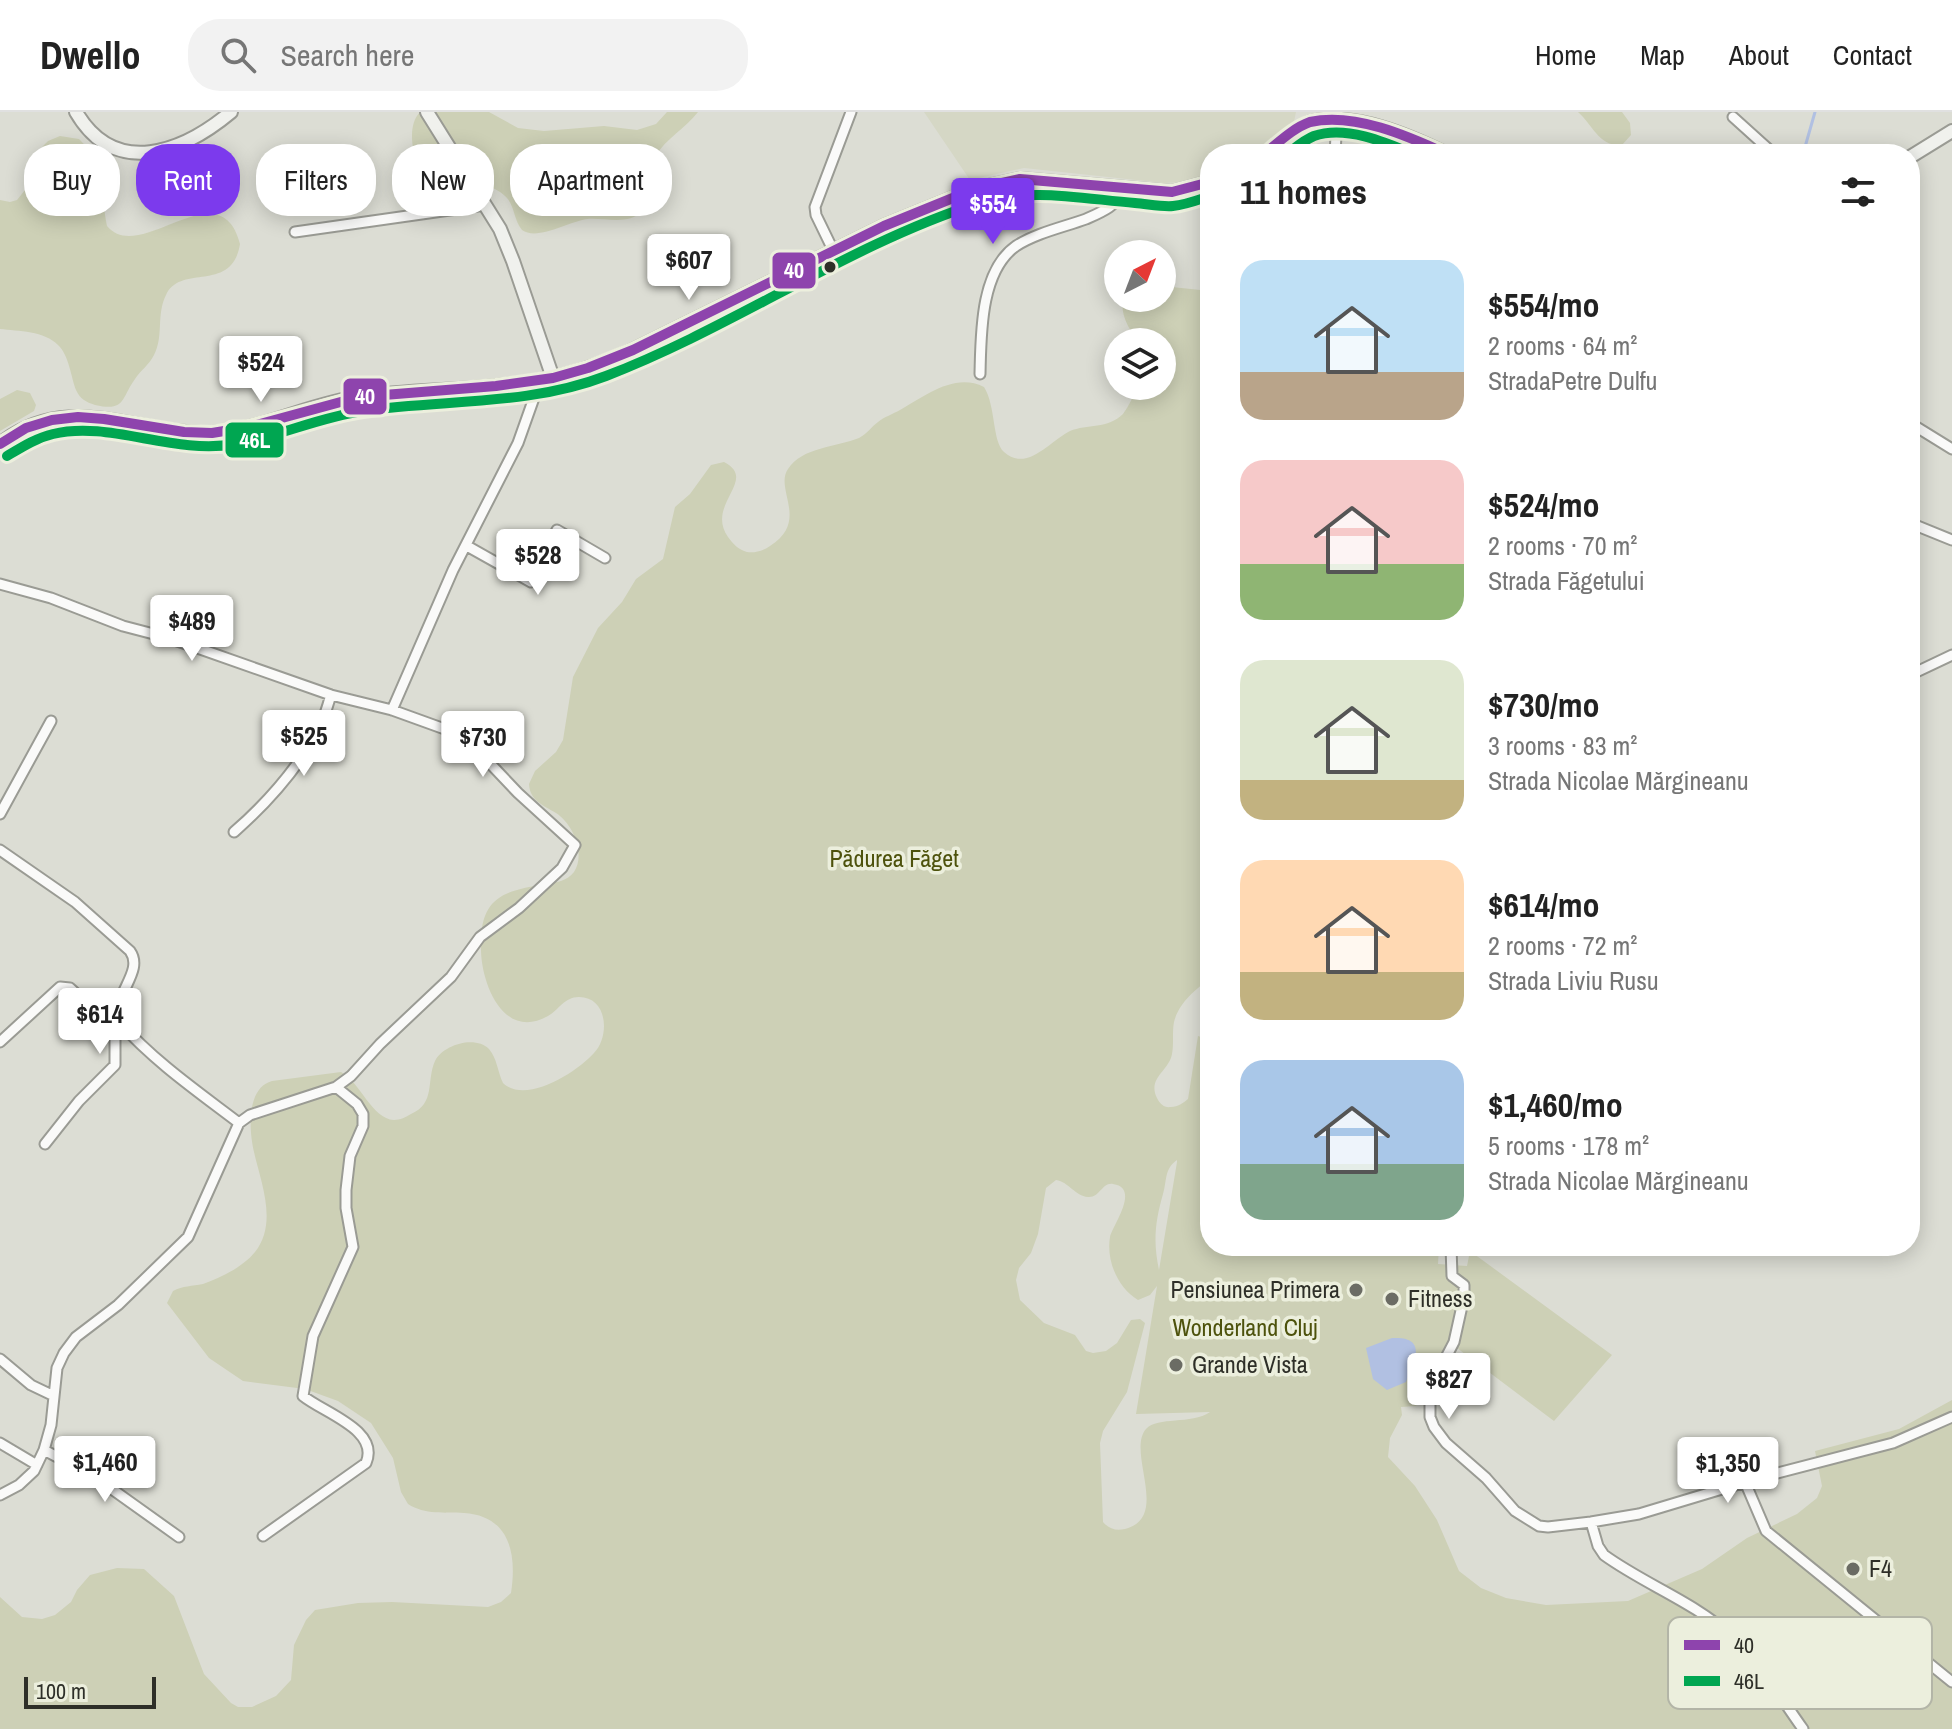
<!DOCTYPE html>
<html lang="en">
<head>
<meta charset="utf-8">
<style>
	body { margin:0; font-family:"Archivo Narrow",sans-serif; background:#f2f2f2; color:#222; height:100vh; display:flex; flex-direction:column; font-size:30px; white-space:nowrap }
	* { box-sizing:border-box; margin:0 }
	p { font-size:26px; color:#767676 }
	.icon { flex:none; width:44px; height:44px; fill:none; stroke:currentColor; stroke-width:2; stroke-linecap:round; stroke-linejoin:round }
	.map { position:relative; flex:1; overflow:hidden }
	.panel { position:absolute; left:1200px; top:32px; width:720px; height:1112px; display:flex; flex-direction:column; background:#fff; border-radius:32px; box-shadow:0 4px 20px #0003 }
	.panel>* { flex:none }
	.hud { position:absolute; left:24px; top:32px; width:760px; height:72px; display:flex; gap:16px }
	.needle { width:52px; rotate:42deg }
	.buttons { position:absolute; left:1104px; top:128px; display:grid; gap:16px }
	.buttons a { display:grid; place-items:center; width:72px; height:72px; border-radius:50%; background:#fff; box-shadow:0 4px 20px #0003; font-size:40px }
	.scale { position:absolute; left:24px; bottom:20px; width:132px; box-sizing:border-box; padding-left:8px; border:4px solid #2e2f28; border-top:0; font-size:22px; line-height:28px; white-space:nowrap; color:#2e2f28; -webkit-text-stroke:6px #ecefdd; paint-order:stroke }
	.price { position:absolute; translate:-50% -68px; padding:0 18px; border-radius:8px; background:#fff; color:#222; font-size:26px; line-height:52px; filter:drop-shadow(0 2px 4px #0008) }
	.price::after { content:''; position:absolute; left:50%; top:48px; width:24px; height:18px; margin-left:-12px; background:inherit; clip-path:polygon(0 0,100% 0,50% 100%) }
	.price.active { background:#7c3aed; color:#fff }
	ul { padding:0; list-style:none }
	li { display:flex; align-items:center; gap:24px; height:200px; padding:0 40px }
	li span { display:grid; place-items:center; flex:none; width:224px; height:160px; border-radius:24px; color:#555 }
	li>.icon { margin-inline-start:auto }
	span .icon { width:96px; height:96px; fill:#fffc; stroke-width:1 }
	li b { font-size:34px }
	h2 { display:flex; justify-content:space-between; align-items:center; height:96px; padding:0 40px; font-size:34px }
	.tag { padding:0 28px; border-radius:32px; background:#fff; box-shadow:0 4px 20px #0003; font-size:28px; line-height:72px }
	.tag.active { background:#7c3aed; color:#fff }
	header { display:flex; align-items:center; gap:48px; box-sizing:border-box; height:112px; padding:0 40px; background:#fff; border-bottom:2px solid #e0e0e0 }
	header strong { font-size:38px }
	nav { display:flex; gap:44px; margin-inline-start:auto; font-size:28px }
	.search { width:560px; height:72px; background:#f2f2f2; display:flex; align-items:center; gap:20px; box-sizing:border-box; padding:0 28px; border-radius:32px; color:#767676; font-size:30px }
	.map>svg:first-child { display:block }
	.built { fill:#d5d7c5 }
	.green { fill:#cdd0b6; fill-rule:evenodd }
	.water { fill:#b1c0e2 }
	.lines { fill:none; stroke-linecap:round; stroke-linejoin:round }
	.stream { stroke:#b1c0e2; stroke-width:3 }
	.street-casing { stroke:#9a9b94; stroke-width:13 }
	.secondary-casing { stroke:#9a9b94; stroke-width:16 }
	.street { stroke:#fafaf9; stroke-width:9 }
	.secondary { stroke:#f0f1ed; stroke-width:12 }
	.bus-1-casing { stroke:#ecefdd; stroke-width:16 }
	.bus-2-casing { stroke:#ecefdd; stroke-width:16 }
	.bus-1 { stroke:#8e44ad; stroke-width:10 }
	.bus-2 { stroke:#00a651; stroke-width:10 }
	.bus-dot { fill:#2e2f28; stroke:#ecefdd; stroke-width:3 }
	.poi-dot { fill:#6b6c64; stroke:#ecefdd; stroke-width:3 }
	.labels { text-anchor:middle; stroke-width:7; stroke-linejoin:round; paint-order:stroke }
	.park-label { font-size:24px; fill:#4d520c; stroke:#ecefdd }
	.poi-label { font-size:24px; fill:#2e2f28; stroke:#ecefdd; text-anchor:start }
	.key { fill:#ecefdd; stroke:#b3b5a7; stroke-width:2 }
	.key-label { font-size:22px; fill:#2e2f28 }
	.line-badge { stroke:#ecefdd; stroke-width:3 }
	.badge-label { font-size:22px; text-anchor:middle; font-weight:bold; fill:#fff }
</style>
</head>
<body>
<header>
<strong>Dwello</strong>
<div class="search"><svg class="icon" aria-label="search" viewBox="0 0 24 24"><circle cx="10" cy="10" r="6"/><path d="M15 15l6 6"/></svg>Search here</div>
<nav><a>Home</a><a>Map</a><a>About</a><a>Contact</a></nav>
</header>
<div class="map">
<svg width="1952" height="1617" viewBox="0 0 1952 1617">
	<rect width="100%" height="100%" fill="#dcddd4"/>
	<path class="built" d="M924,0H1296L1294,10L1289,14L1251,42H1210V62L1184,70L1164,71L1024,56L970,68Z"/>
	<path class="green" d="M420,0H489L518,16L544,19L604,14L637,18L656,12L667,0H698C685,17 666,26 655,45C647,61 652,88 642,99C629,114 603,105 587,107C568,110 537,129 522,118C513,107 515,93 505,84C479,60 448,86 426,71C415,53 404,17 420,0Z
		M1578,0H1622L1630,11L1631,23L1622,33C1599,35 1593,13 1578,0Z
		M60,24L79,27C104,50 101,84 107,114C140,154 220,55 240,132C232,182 181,151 166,183C156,203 164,224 154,243C149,253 141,258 135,267C121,286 126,300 95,293C86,290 80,287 76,278C71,265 69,243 58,233C45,219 18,219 0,217V88L10,90L17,88L25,78L43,34L48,29Z
		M1162,174L1210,179V868C1195,876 1178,893 1174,910C1172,920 1174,931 1172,942C1169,959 1147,966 1157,986C1160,992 1164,996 1171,995C1178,995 1183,991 1188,987L1198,924L1210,928V1134H1439L1438,1152L1467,1154L1470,1139L1612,1243L1554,1309L1457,1236L1416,1294L1401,1295L1402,1303L1390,1326L1388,1345L1415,1374L1437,1408L1459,1459L1481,1476L1506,1486L1546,1493L1628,1489L1702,1457L1747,1426L1797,1402L1817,1386L1822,1374L1815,1339L1899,1317L1952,1288V1617H0V1485L22,1505L42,1507L55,1503L71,1490L77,1478L90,1463L117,1456L144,1457L174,1484L204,1562L231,1591L238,1595H252L276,1584L291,1568L294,1533L306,1508L315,1498L358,1491L392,1490L488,1495L501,1490L511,1481C517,1442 510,1404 464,1401C445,1400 425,1403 408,1392L401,1380L393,1346L371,1311L338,1289L305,1277L243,1269L209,1246L167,1191L173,1179C183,1174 192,1174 203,1172C220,1166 243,1155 255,1140C278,1111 261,1071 254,1040C249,1019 246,976 272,969L341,960C360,970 372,1007 394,1008C400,1008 406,1005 411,1002C436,991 426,969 435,949C443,933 475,923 489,937C497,946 498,961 503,971C526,993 577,960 594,941C610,925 608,885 579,885C564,885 559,898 548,904C504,929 482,873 481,839C479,786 501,779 547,772C557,770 567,769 574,760C586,742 573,712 556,701C543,693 530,689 529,672L535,659L556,640L563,628L573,565L598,516L622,490L636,467L663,447L675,395L690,382L711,353L724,350C759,368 705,392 728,425C733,432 739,438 747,440C755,441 763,439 770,434C810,409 774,377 788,357C802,335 837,335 859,326C867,322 871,315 878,310C884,305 893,302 900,298C924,285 954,260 984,275C996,294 992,329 1004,340C1027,361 1051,328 1070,319C1087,312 1108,317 1123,302C1129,294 1134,283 1137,274H1162V230H1137C1129,215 1120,204 1123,186H1162ZM1177,1048V1050L1159,1158C1153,1130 1155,1110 1163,1082C1167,1069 1164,1057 1177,1048ZM1056,1068C1069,1070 1075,1084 1088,1085C1100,1086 1102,1070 1113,1072C1141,1076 1112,1114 1110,1125C1106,1149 1118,1176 1138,1188L1150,1183L1157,1174L1136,1302L1210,1300C1191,1313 1158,1304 1146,1317C1126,1340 1171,1405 1125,1417C1116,1419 1109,1417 1103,1410L1100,1331L1103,1319L1127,1280L1145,1211L1140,1207L1131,1208L1117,1231L1106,1239L1093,1241L1086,1239L1075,1223L1044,1211L1020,1188L1016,1168L1019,1156L1031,1141L1038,1122L1046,1076Z
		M17,278L30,281L36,293L34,299L0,319V287Z"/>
	<path class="water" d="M1392,1226C1428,1224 1415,1249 1406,1270L1387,1278L1373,1267L1366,1236Z"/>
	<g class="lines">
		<path class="stream" d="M1803,42L1815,0"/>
		<g class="street-casing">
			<path id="street" d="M1733,5L1774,42
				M1335,42L1337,5
				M295,120L485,93
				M833,138L816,103L815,95L851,0
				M980,262C981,223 980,159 1016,134C1036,121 1064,115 1086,107C1102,100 1117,94 1124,77
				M1910,311L1952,337
				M1910,411L1952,428
				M467,434L531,470L557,418L605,446
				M0,472L51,486L123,514L169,526L331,583L392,598L464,624L518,681L575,733L562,756L519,796L480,825L451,865L380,932L351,964L336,975L250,1003L239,1011L188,1125L118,1193L76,1225L64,1241L57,1256L51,1313L44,1338L34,1359L19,1373L0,1383
				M1910,563L1952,543
				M392,598L453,458L518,331L540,269
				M0,702L51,609
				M234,720C266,692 297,657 318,619C324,608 327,595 331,583
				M0,738L75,790L130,839C145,860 111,883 119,910C155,950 197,979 239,1011
				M0,930L60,875L70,876L94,898L118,889
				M45,1032L79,989L115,953V919L119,910
				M1451,1134L1452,1164L1464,1173V1185L1454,1230L1430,1276V1305L1434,1315L1446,1331L1486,1366L1515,1399L1539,1414L1548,1415L1591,1410L1639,1402L1762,1365L1893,1331L1952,1305
				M0,1247L31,1273L54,1284
				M0,1331L37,1353
				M44,1338L95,1365L179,1425
				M1745,1370L1766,1419L1952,1570
				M1591,1410L1598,1434L1604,1443C1644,1472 1694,1490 1730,1523C1760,1550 1780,1585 1803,1617
				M263,1424L366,1351C380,1318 324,1301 303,1284L313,1224L353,1135L346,1096V1078L350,1044L363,1014V1002L357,992L336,975"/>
		</g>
		<g class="secondary-casing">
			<path id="secondary" d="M76,0C115,67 183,40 231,0
				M427,0L500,117L513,149L553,266
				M1264,42C1279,31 1294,17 1311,10C1355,0 1408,23 1447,42
				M1910,45L1952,19
				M0,332C69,277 137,324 212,321C262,318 309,292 359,285C419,277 481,279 541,268C573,263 604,251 633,238L884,114L975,77L1020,67L1172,80L1210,70"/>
		</g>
		<use href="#street" class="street"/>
		<use href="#secondary" class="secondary"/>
		<g class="bus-1-casing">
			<path id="bus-1" d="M1264,42C1278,31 1293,16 1310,10C1354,0 1408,24 1447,42
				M0,332L26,316L52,308L78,305L104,307L184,320L212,321L249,315L359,285L496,274L553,266L588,256L633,238L884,114L975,77L1020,67L1172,80L1210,70"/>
		</g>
		<g class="bus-2-casing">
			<path id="bus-2" d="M1287,42C1295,36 1304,28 1314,24C1345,13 1385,30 1413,42
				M7,344C22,335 36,326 53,322C109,308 173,343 235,332C278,325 319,305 363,299C445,287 528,294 606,264C732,216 850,132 979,91C1029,75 1084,87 1135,91C1148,92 1161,95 1173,94C1185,93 1198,88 1210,84"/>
		</g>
		<use href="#bus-1" class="bus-1"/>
		<use href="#bus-2" class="bus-2"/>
	</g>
	<circle class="bus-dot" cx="830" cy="155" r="7"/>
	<g class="poi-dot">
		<circle cx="1356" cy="1178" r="8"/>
		<circle cx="1392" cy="1187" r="8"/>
		<circle cx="1176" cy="1253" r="8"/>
		<circle cx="1853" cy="1457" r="8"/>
	</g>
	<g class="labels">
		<g class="park-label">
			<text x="894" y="755">Pădurea Făget</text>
			<text x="1245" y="1224">Wonderland Cluj</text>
		</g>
		<g class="poi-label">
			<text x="1340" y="1186" text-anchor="end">Pensiunea Primera</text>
			<text x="1408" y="1195">Fitness</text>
			<text x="1192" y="1261">Grande Vista</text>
			<text x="1869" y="1465">F4</text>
		</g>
	</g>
	<rect x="1668" y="1505" width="264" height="92" rx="12" class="key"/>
	<rect x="1684" y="1528" width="36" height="10" fill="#8e44ad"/>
	<rect x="1684" y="1564" width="36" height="10" fill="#00a651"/>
	<g class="key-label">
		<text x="1734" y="1541">40</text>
		<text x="1734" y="1577">46L</text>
	</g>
	<g class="line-badge">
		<rect x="771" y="139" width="46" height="39" rx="8" fill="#8e44ad"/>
		<rect x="342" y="265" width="46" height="39" rx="8" fill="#8e44ad"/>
		<rect x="224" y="309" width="61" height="38" rx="8" fill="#00a651"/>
	</g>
	<g class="badge-label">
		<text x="794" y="166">40</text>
		<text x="365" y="292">40</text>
		<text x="255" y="336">46L</text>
	</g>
</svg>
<div class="buttons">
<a><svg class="needle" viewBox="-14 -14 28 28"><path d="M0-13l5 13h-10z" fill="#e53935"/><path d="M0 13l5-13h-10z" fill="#767676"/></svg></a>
<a><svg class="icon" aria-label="layers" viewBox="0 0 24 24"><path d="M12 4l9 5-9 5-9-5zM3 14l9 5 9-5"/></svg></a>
</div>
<div class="scale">100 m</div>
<b class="price active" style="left:993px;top:134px">$554</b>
<b class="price" style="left:689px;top:190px">$607</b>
<b class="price" style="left:261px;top:292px">$524</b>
<b class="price" style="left:538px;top:485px">$528</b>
<b class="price" style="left:192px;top:551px">$489</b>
<b class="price" style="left:304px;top:666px">$525</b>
<b class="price" style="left:483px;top:667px">$730</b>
<b class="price" style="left:100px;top:944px">$614</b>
<b class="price" style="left:1449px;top:1309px">$827</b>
<b class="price" style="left:105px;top:1392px">$1,460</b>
<b class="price" style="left:1728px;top:1393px">$1,350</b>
<div class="hud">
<a class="tag">Buy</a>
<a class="tag active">Rent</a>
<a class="tag">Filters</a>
<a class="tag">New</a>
<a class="tag">Apartment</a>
</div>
<section class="panel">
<h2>11 homes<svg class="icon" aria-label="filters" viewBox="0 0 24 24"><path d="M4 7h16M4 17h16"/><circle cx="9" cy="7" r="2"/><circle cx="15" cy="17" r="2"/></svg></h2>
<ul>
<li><span style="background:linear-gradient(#bfe0f5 70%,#b9a48a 0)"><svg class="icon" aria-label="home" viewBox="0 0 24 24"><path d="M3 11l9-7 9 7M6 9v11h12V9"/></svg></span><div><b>$554/mo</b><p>2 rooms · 64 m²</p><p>StradaPetre Dulfu</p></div></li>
<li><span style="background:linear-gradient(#f6c9c9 65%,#8fb573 0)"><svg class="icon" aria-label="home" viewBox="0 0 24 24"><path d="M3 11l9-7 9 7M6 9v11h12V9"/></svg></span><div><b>$524/mo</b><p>2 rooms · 70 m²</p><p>Strada Făgetului</p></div></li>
<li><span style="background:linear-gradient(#dfe7d0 75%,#c2b280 0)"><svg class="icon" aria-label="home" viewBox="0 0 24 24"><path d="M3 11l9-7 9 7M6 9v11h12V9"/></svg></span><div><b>$730/mo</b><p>3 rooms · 83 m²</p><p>Strada Nicolae Mărgineanu</p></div></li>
<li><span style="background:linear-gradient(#ffd9b3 70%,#c2b280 0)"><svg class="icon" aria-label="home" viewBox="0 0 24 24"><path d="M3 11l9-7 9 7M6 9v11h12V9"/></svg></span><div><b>$614/mo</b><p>2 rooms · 72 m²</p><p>Strada Liviu Rusu</p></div></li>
<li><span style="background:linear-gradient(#a9c7e8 65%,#7fa58c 0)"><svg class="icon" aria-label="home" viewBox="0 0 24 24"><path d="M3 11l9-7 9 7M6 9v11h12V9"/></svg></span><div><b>$1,460/mo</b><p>5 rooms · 178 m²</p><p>Strada Nicolae Mărgineanu</p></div></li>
</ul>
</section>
</div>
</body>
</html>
